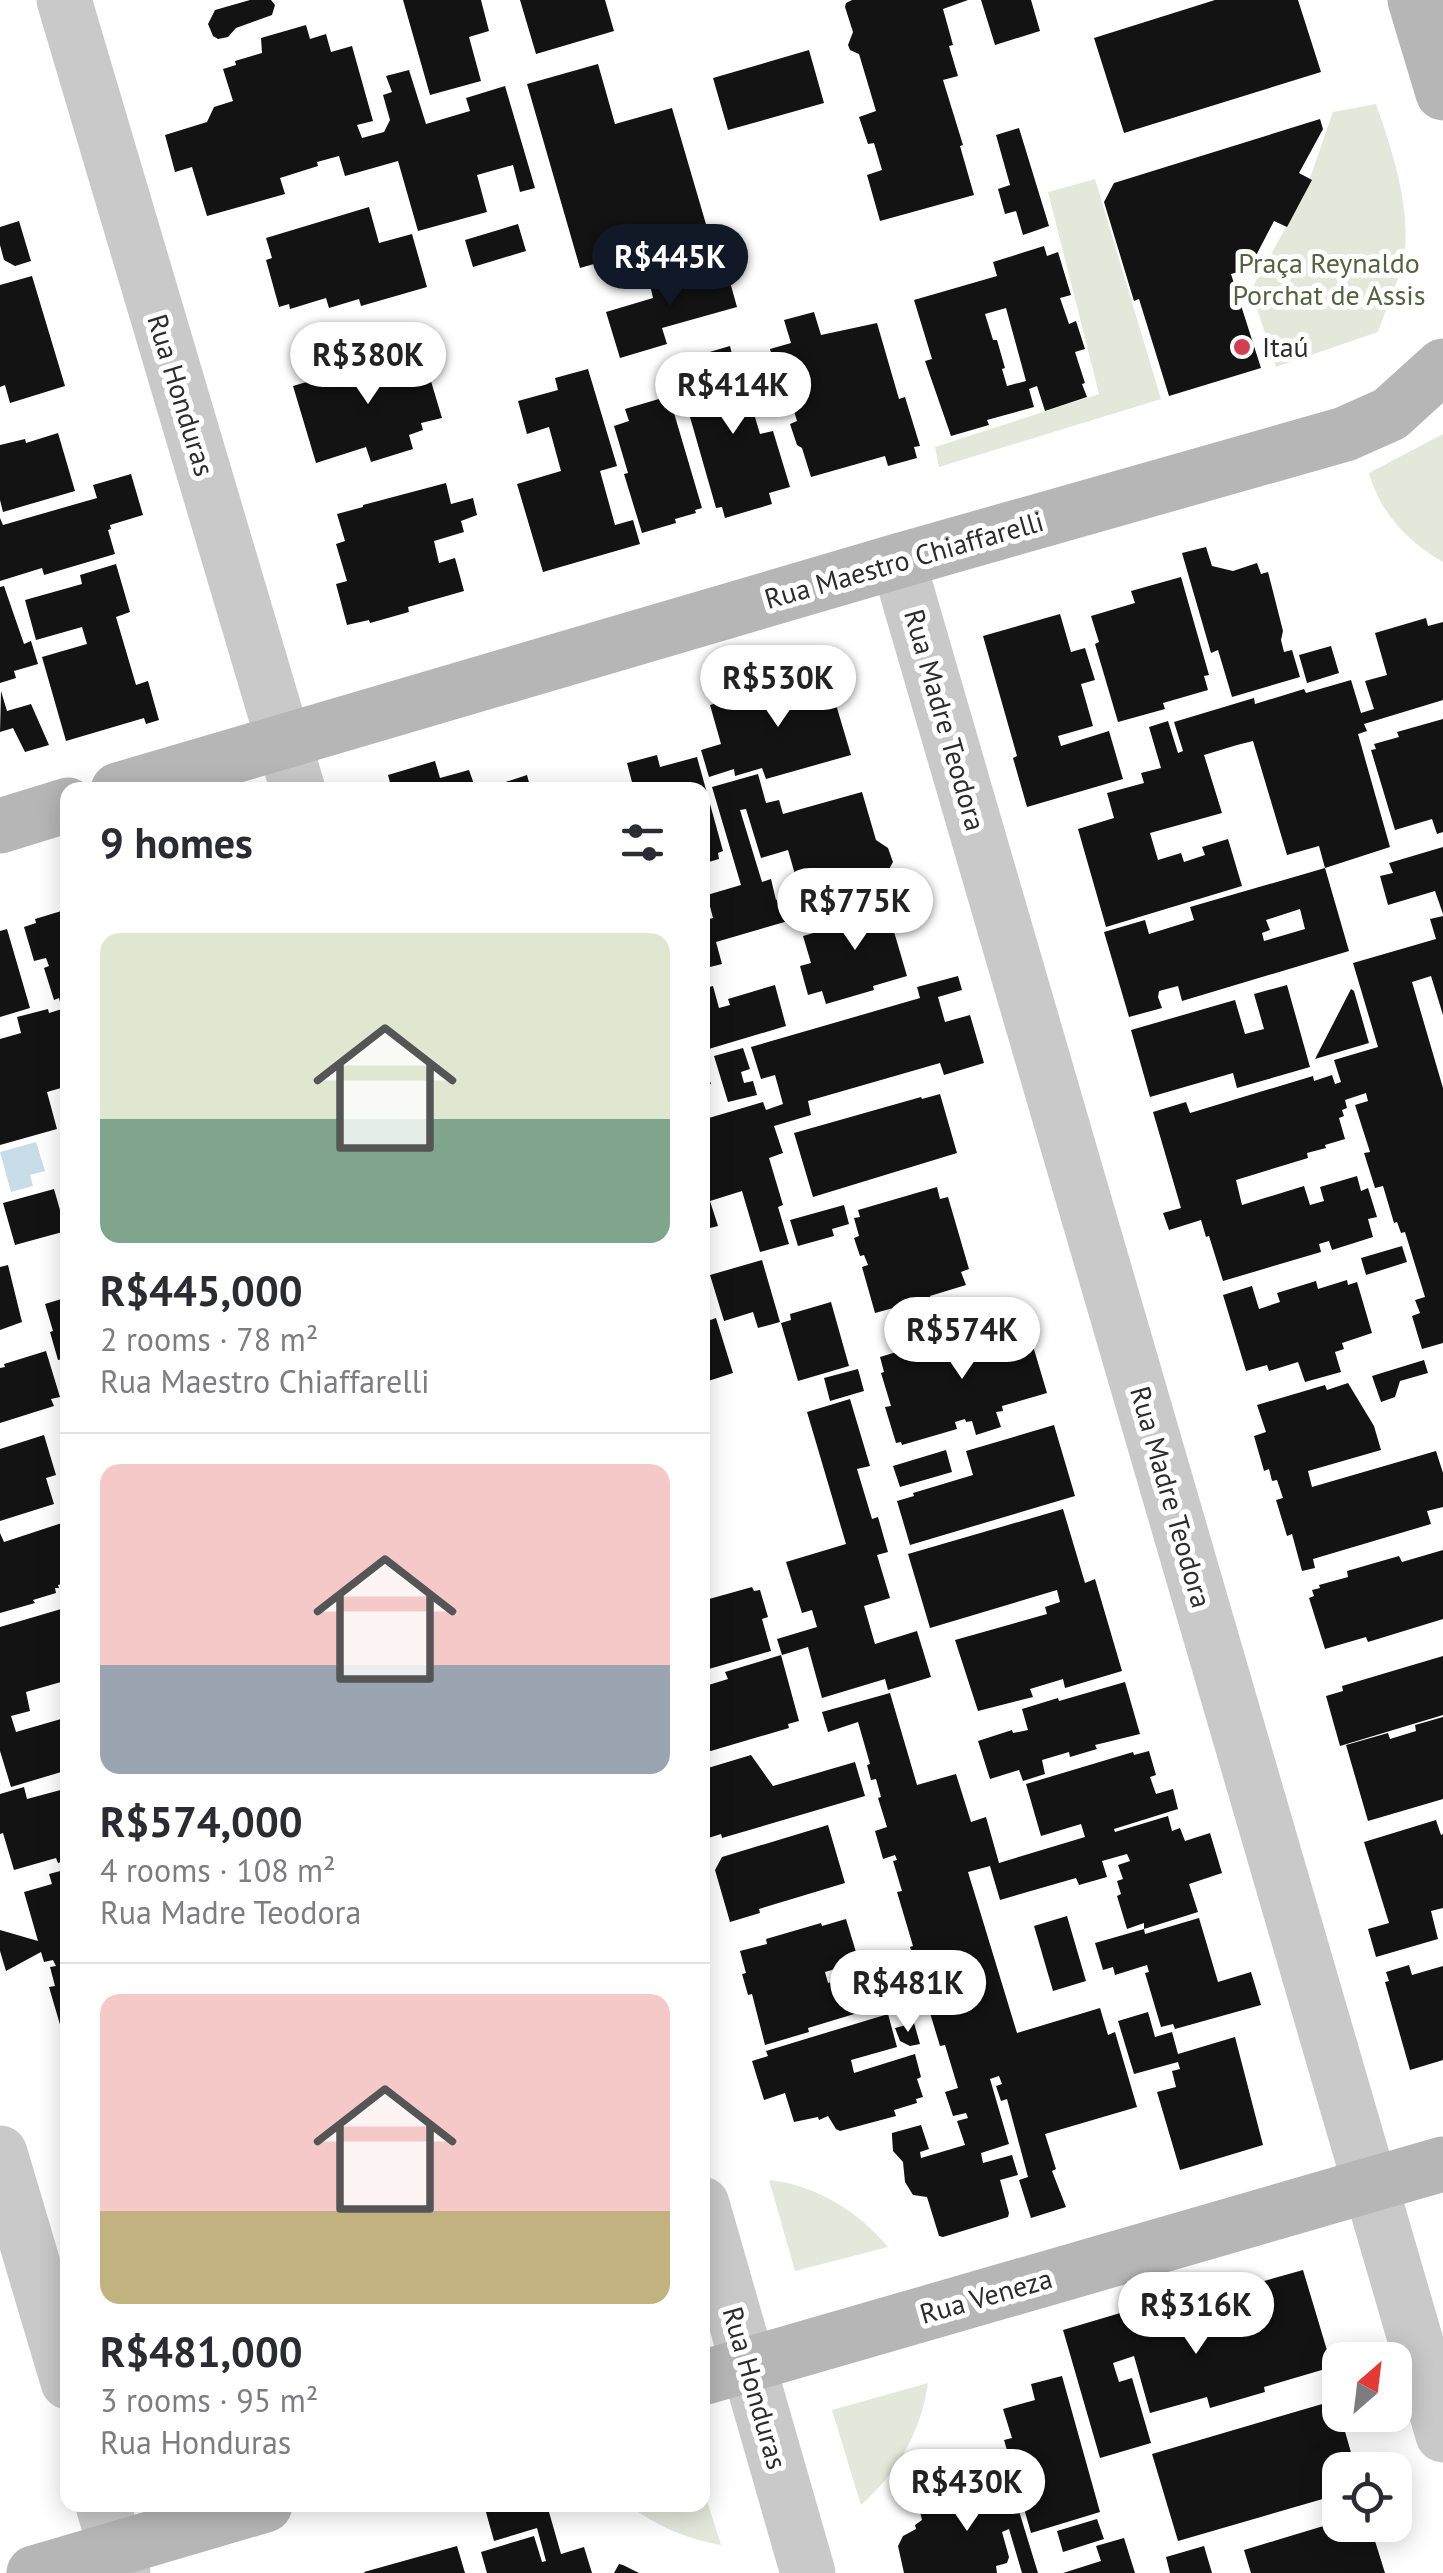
<!DOCTYPE html>
<html lang="en">
<head>
<meta charset="utf-8">
<style>
	body { margin:0; font-family:"PT Sans",sans-serif; background:#f7f7f7; color:#2b2b33; height:100vh; display:flex; flex-direction:column; font-size:38px; white-space:nowrap }
	* { box-sizing:border-box; margin:0 }
	p { font-size:32px; color:#7c7c81 }
	.icon { flex:none; width:55px; height:55px; fill:none; stroke:currentColor; stroke-width:2; stroke-linecap:round; stroke-linejoin:round }
	.map { position:relative; flex:1; overflow:hidden }
	.details { position:absolute; left:60px; top:782px; width:650px; height:1730px; display:flex; flex-direction:column; background:#fff; border-radius:20px; box-shadow:0 5px 25px #0003 }
	.details>* { flex:none }
	.needle { width:65px; rotate:28deg }
	.tools { position:absolute; left:1322px; top:2342px; display:grid; gap:20px }
	.tools a { display:grid; place-items:center; width:90px; height:90px; border-radius:20px; background:#fff; box-shadow:0 5px 25px #0003; font-size:50px }
	.price { position:absolute; translate:-50% -85px; padding:0 22px; border-radius:35px; background:#fff; color:#222; font-size:32px; line-height:65px; filter:drop-shadow(0 2px 5px #0008) }
	.price::after { content:''; position:absolute; left:50%; top:60px; width:30px; height:22px; margin-left:-15px; background:inherit; clip-path:polygon(0 0,100% 0,50% 100%) }
	.price.selected { background:#111827; color:#fff }
	ul { padding:0; list-style:none }
	li { display:grid; align-content:center; gap:20px; height:530px; padding:0 40px }
	li+li { border-top:2px solid #e1e1e2 }
	li span { display:grid; place-items:center; height:310px; border-radius:20px; color:#555 }
	li>.icon { margin-inline-start:auto }
	span .icon { width:180px; height:180px; fill:#fffc; stroke-width:1 }
	li b { font-size:42px }
	h2 { display:flex; justify-content:space-between; align-items:center; height:120px; padding:0 40px; font-size:42px }
	.map>svg:first-child { display:block }
	.green { fill:#e3e8db }
	.water { fill:#c8dde7 }
	.building { fill:#131313; fill-rule:evenodd }
	.lines { fill:none; stroke-linecap:round; stroke-linejoin:round }
	.street { stroke:#c9c9c9; stroke-width:55 }
	.secondary { stroke:#b6b6b6; stroke-width:55 }
	.poi-dot { fill:#d43e53; stroke:#fff; stroke-width:4 }
	.labels { text-anchor:middle; stroke-width:10; stroke-linejoin:round; paint-order:stroke }
	.park-label { font-size:28px; fill:#52633e; stroke:#fff }
	.poi-label { font-size:28px; fill:#2c2c2c; stroke:#fff; text-anchor:start }
	.street-label { font-size:28px; fill:#2c2c2c; stroke:#fff }
</style>
</head>
<body>
<div class="map">
<svg width="1443" height="2573" viewBox="0 0 1443 2573">
	<rect width="100%" height="100%" fill="#fff"/>
	<path class="green" d="M1376,104C1392,150 1409,200 1405,250C1404,269 1385,311 1378,332L1276,367L1251,290L1304,195L1333,112Z
		M1095,179L1161,399L939,467L935,447L1099,394L1048,192Z
		M1443,434V562C1408,542 1380,513 1369,473Z
		M769,2180C816,2185 858,2211 888,2247L795,2271Z
		M928,2383C921,2432 898,2472 861,2505L832,2410Z
		M703,2488L721,2545C686,2539 657,2526 628,2505H702Z"/>
	<path class="water" d="M36,1142L45,1171L30,1175L33,1186L11,1192L0,1152Z"/>
	<path class="building" d="M250,0H271L275,5L272,15L236,28L228,37L218,39L213,36L208,24L215,10Z
		M403,0H481L489,31L469,37L481,81L430,95Z
		M520,0H605L614,31L536,54Z
		M852,0H968L943,9L953,45L949,46L958,76L943,80L963,145L960,146L974,195L880,221L867,175L882,170L874,143L868,144L859,117L876,111L859,54L850,50L848,45L853,32L845,7L846,3Z
		M981,0H1031L1040,31L995,45Z
		M1215,0H1298L1321,72L1124,133L1094,38Z
		M306,25L310,39L326,34L331,52L352,46L373,121L357,125L362,138L384,132L390,120L383,95L392,92L386,76L409,70L426,124L470,111L466,98L505,86L535,188L520,192L513,165L477,175L487,212L418,231L398,161L345,176L339,156L317,162L318,166L280,178L285,194L207,216L192,167L175,172L165,135L207,122L214,107L233,101L223,69L236,65L235,61L262,53L261,38Z
		M809,50L824,103L728,130L713,78Z
		M598,64L615,124L672,108L708,231L580,268L527,84Z
		M1320,119L1323,129L1299,173L1312,180L1287,227L1274,221L1249,269L1231,274L1261,368L1169,396L1139,299L1134,301L1104,202L1114,183Z
		M1019,128L1049,226L1023,235L1016,211L1005,214L998,189L1010,185L996,135Z
		M369,207L379,243L412,234L427,287L361,306L359,299L329,308L326,298L290,309L289,304L279,307L266,260L272,258L266,238Z
		M19,221L31,261L15,266L4,260L0,245V227Z
		M518,224L526,251L473,267L465,240Z
		M1044,246L1047,256L1058,252L1071,295L1060,298L1069,324L1076,321L1085,349L1075,352L1085,383L1082,384L1087,397L1045,411L1037,386L1029,389L1034,407L987,420L989,425L951,436L925,361L932,359L914,300L997,276L993,262ZM1006,308L1026,381L1007,386L1002,369L1005,368L997,340H993L985,314Z
		M725,264L737,307L662,328L667,344L620,358L606,312L653,298L650,285Z
		M32,276L65,386L10,403L5,385L0,387V285Z
		M814,312L821,335L877,323L899,399L905,397L920,446L914,447L917,458L888,466L885,456L811,477L802,448L797,445L790,424L797,421L787,388L782,389L770,349L791,343L784,320Z
		M730,346L733,358L737,357L760,434L773,431L790,487L769,493L772,504L725,518L722,507L716,508L690,417L700,413L688,372L692,371L689,358Z
		M383,351L387,362L422,351L442,418L421,423L423,430L409,435L413,449L371,462L366,447L316,463L293,386L344,371L342,363Z
		M588,369L617,466L600,471L615,525L633,520L640,544L543,572L517,484L561,471L549,427L527,434L518,401L558,390L555,378Z
		M669,396L702,508L695,510L696,513L675,519L676,523L642,533L624,474L628,473L614,426L629,421L625,409Z
		M58,433L75,491L3,512L0,500V445L25,439L26,443Z
		M131,474L143,515L110,525L111,529L108,530L115,554L44,575L42,568L0,581V518L3,525L97,498L93,485Z
		M446,483L451,504L473,498L477,515L461,521L464,532L434,541L439,563L455,558L464,591L408,607L409,612L370,623L369,620L347,625L336,584L347,581L336,544L345,541L337,514L363,507V505Z
		M1206,547L1212,566L1233,571L1257,563L1261,574L1268,572L1283,631L1281,640L1284,652L1292,650L1300,677L1232,697L1218,650L1211,653L1182,553Z
		M116,564L130,612L116,617L136,685L148,681L159,720L146,724L144,718L66,741L42,657L87,644L82,627L36,640L25,600L82,584L80,575Z
		M1181,577L1209,675L1204,676L1208,690L1163,703L1165,709L1118,722L1095,644L1099,642L1091,616L1135,603L1131,591Z
		M4,586L24,644L31,641L38,664L14,671L16,678L0,683V587Z
		M1060,614L1071,652L1085,648L1095,680L1081,684L1093,726L1058,736L1061,746L1109,731L1123,779L1027,807L1013,758L1017,756L983,636Z
		M1426,618L1428,626L1443,622V700L1364,724L1367,731L1358,734L1390,847L1325,868L1319,846L1287,855L1253,741L1237,745L1204,755L1222,813L1150,833L1158,860L1181,853L1184,862L1205,855L1202,847L1228,839L1242,886L1106,927L1078,829L1114,818L1107,793L1144,783L1141,773L1161,768L1149,727L1168,721L1178,753L1183,751L1174,722L1254,698L1255,704L1304,689L1306,693L1351,680L1361,713L1374,709L1365,681L1387,675L1375,633Z
		M1331,646L1339,673L1307,683L1299,655Z
		M826,671L851,755L766,779L762,768L735,776L734,769L709,777L701,750L721,744L710,705Z
		M1,691L7,711L31,704L49,745L25,752L13,728L0,732Z
		M1443,719V832L1437,834L1432,819L1395,830L1371,750L1376,749L1374,744L1399,737L1397,732Z
		M657,755L660,767L697,757L723,851L718,853L719,859L702,864V790H634L627,763Z
		M435,761L440,778L469,770L476,790H392L388,775Z
		M758,774L766,803L779,800L783,814L862,792L876,840L888,848L893,862L887,873L802,899L788,850L761,858L746,809L740,810L762,882L771,879L776,900L789,896L795,919L716,942L722,964L702,969V921L713,918L707,895L741,885L712,787Z
		M527,775L531,790H497L496,785Z
		M1443,847V914L1435,891L1388,905L1380,876L1393,873L1389,863Z
		M1325,868L1349,951L1182,1001L1178,986L1159,991L1158,997L1162,1008L1129,1017L1104,932L1145,920L1149,934L1194,920L1190,907ZM1300,909L1305,929L1264,941L1262,933L1270,930L1266,920Z
		M892,891L899,916L890,918L907,976L873,986L874,990L826,1004L822,991L808,995L800,966L811,963L803,936L859,920L854,902Z
		M68,909V1086L47,1092L57,1129L0,1145V1039L21,1033L17,1017L48,1009L49,1013L62,1009L59,998L54,1000L44,968L49,966L46,958L34,961L24,927L36,923L35,919Z
		M1443,916V1015L1431,976L1412,982L1443,1088V1343L1422,1349L1412,1316L1420,1313L1415,1300L1425,1297L1405,1232L1401,1233L1397,1222L1394,1223L1383,1186L1375,1188L1364,1153L1370,1152L1355,1105L1368,1101L1366,1093L1345,1100L1347,1108L1342,1110L1344,1116L1339,1118L1345,1139L1325,1145L1326,1148L1307,1153L1308,1158L1236,1180L1242,1205L1304,1186L1310,1205L1324,1201L1320,1187L1357,1176L1361,1191L1368,1188L1377,1217L1368,1219L1373,1237L1332,1250L1329,1241L1319,1244L1321,1252L1223,1281L1209,1236L1206,1237L1201,1220L1169,1230L1163,1213L1181,1208L1153,1112L1186,1102L1190,1113L1313,1076L1314,1081L1332,1075L1335,1084L1341,1082L1334,1060L1378,1047L1353,963L1436,939L1430,919Z
		M7,929L30,1008L0,1017V931Z
		M958,976L962,990L938,997L945,1022L970,1015L984,1063L944,1075L940,1063L808,1101L811,1115L774,1126L783,1153L769,1158L783,1205L778,1207L789,1244L760,1252L742,1191L710,1201L718,1226L702,1230V1201H704L702,1187L709,1184L707,1177L702,1179V1151L708,1150L702,1133V1120L763,1102L766,1110L783,1104L775,1075L761,1079L751,1047L920,998L917,987Z
		M775,985L786,1026L702,1051V989L713,986L719,1008L730,1005L728,999Z
		M1287,985L1310,1067L1237,1088L1233,1073L1150,1097L1131,1030L1235,1000L1245,1034L1264,1029L1254,994Z
		M1351,989L1354,991L1369,1043L1315,1059Z
		M743,1048L750,1069L741,1072L744,1083L753,1081L757,1095L728,1102L714,1056Z
		M702,1060L711,1084L702,1087Z
		M940,1094L957,1153L813,1197L794,1133L921,1097L922,1099Z
		M937,1187L940,1199L948,1197L969,1269L961,1272L966,1285L930,1296L939,1326L906,1336L897,1307L875,1313L862,1267L868,1265L864,1255L860,1256L854,1238L859,1236L854,1218L860,1217L858,1210Z
		M54,1189L66,1231L15,1245L3,1203Z
		M844,1205L849,1224L832,1229L834,1236L798,1246L790,1220Z
		M1402,1246L1407,1262L1366,1275L1361,1258Z
		M762,1260L780,1322L758,1328L753,1312L724,1321L710,1275Z
		M8,1265L22,1322L0,1330V1267Z
		M1347,1280L1348,1285L1357,1282L1372,1333L1342,1343L1344,1349L1335,1352L1341,1372L1305,1382L1298,1362L1269,1371L1267,1365L1246,1371L1223,1295L1252,1286L1259,1309L1280,1302L1277,1293L1316,1281L1318,1289Z
		M68,1297V1358L58,1360L50,1332L53,1331L45,1304Z
		M831,1302L849,1366L798,1381L781,1323L791,1320L790,1314Z
		M1016,1316L1018,1321L1025,1319L1047,1393L1002,1406L1003,1411L996,1412L1001,1427L976,1435L972,1421L966,1422L965,1419L955,1422L957,1429L902,1445L901,1442L896,1443L885,1407L891,1406L881,1373L884,1372L880,1357L916,1346L921,1362L955,1352L951,1341L989,1330L987,1324Z
		M716,1318L733,1373L702,1383V1323Z
		M46,1351L60,1397L51,1399L54,1406L0,1423V1368L5,1367L4,1364Z
		M1424,1360L1428,1373L1400,1381L1395,1397L1381,1402L1372,1376Z
		M858,1369L864,1391L830,1401L824,1378Z
		M1348,1383L1374,1426L1381,1450L1308,1471L1312,1487L1436,1451L1443,1473V1507L1427,1511L1431,1524L1313,1559L1315,1568L1302,1571L1292,1534L1287,1536L1276,1500L1283,1498L1277,1480L1272,1481L1269,1469L1264,1471L1254,1436L1266,1432L1257,1405L1325,1385L1327,1390Z
		M850,1399L870,1466L857,1469L872,1519L878,1517L888,1552L877,1555L890,1598L864,1606L875,1644L917,1631L931,1677L888,1690L885,1679L822,1698L808,1647L782,1655L777,1639L817,1627L812,1610L802,1613L786,1562L846,1544L807,1412Z
		M1054,1425L1075,1496L910,1545L897,1501L914,1496L913,1493L973,1475L966,1451Z
		M44,1435L56,1475L46,1478L54,1504L0,1521V1449Z
		M946,1450L952,1472L900,1487L893,1466Z
		M1063,1509L1085,1583L1095,1579L1122,1671L1065,1688L1063,1679L1030,1689L1033,1697L978,1711L955,1640L1047,1614L1045,1607L1060,1602L1057,1590L930,1628L908,1554Z
		M68,1521V1582L58,1585L59,1588H55L56,1593L33,1600L35,1603L0,1613V1533L4,1542Z
		M1443,1550V1619L1368,1642L1366,1637L1325,1649L1309,1598L1314,1596L1312,1590L1320,1588L1319,1585L1348,1577L1347,1571L1399,1556L1402,1562Z
		M752,1587L754,1591L760,1590L768,1617L762,1619L771,1651L702,1671V1601Z
		M68,1607V1680L26,1692L30,1711L11,1716L16,1732L68,1717V1770L11,1787L0,1751V1627Z
		M781,1655L799,1721L788,1724L789,1728L704,1753L708,1768L751,1755L773,1786L855,1762L865,1796L722,1838L721,1834L702,1840V1687L728,1679L725,1672Z
		M1443,1656V1715L1340,1746L1326,1696L1343,1691L1342,1686Z
		M1125,1682L1140,1734L1095,1745L1097,1749L1070,1757L1069,1752L1042,1760L1045,1774L1023,1781L1019,1770L990,1779L978,1741L1012,1730L1013,1733L1028,1730L1022,1709L1058,1698L1059,1701Z
		M890,1693L917,1785L956,1774L971,1822L986,1817L999,1863L1085,1837L1081,1824L1041,1836L1026,1784L1133,1752L1134,1755L1149,1751L1156,1775L1150,1777L1156,1794L1173,1789L1178,1809L1114,1829L1115,1832L1168,1816L1172,1831L1180,1828L1185,1841L1210,1833L1222,1873L1189,1884L1198,1912L1144,1929L1145,1934L1199,1918L1218,1982L1251,1972L1261,2005L1175,2029L1173,2024L1161,2027L1145,1973L1149,1972L1147,1965L1115,1975L1113,1967L1103,1970L1095,1943L1144,1929V1923L1127,1929L1117,1896L1121,1894L1117,1881L1123,1879L1118,1865L1130,1861L1127,1854L1102,1861L1107,1877L1079,1885L1076,1878L1000,1900L990,1866L968,1872L1017,2033L1100,2008L1108,2035L1115,2032L1137,2107L1045,2134L1056,2169L1052,2171L1066,2207L1031,2218L1019,2180L1028,2177L1007,2099L1001,2101L996,2086L1002,2084L999,2076L990,2079L1009,2144L981,2153L983,2163L1012,2155L1018,2175L1000,2180L1009,2213L1008,2217L943,2237L939,2236L927,2197L913,2195L905,2182L903,2162L893,2151L892,2136V2133L921,2125L929,2149L920,2152L921,2158L965,2145L957,2121L968,2118L966,2113L953,2116L945,2092L958,2088L945,2045L940,2046L910,1947L913,1946L897,1892L902,1891L893,1861L897,1860L895,1855L883,1859L875,1831L887,1827L878,1798L881,1797L876,1779L871,1780L867,1765L870,1764L858,1722L828,1732L822,1712Z
		M1443,1717V1799L1368,1821L1346,1745L1388,1733L1390,1739L1416,1731L1415,1725Z
		M24,1787L27,1799L68,1788V1860L58,1863L56,1858L14,1870L3,1833L0,1834V1794Z
		M1436,1820L1441,1835L1443,1834V1908L1431,1911L1438,1939L1376,1957L1368,1929L1389,1923L1364,1842Z
		M828,1825L845,1883L759,1909L760,1913L730,1922L715,1870L722,1857Z
		M68,1869V2026L61,2028L49,1987L55,1986L50,1967L56,1966L53,1960L44,1962L41,1952L6,1971L0,1951V1930L38,1941L24,1892L52,1884L49,1874Z
		M1067,1916L1086,1981L1053,1991L1034,1926Z
		M846,1919L859,1962L825,1972L828,1983L876,1968L886,2001L873,2005L874,2008L808,2028L809,2032L765,2045L752,1994L748,1995L742,1974L746,1973L740,1951L767,1944L766,1939L821,1923L822,1926Z
		M1409,1965L1412,1975L1443,1966V2060L1410,2070L1385,1982L1389,1981L1386,1972Z
		M1148,2012L1155,2037L1172,2032L1178,2054L1235,2037L1263,2145L1180,2170L1157,2092L1176,2087L1172,2071L1180,2069L1178,2062L1134,2074L1118,2021Z
		M888,2014L897,2047L851,2060L854,2073L915,2054L921,2077L917,2079L923,2097L916,2099L917,2103L894,2110L896,2116L840,2131L836,2129L828,2116L819,2120L818,2117L794,2122L785,2093L764,2100L752,2061L768,2056L766,2051Z
		M914,2023L920,2044L910,2046L900,2041L895,2028Z
		M1303,2270L1332,2367L1264,2387L1265,2392L1210,2408L1207,2397L1150,2413L1134,2356L1113,2363L1119,2382L1132,2378L1151,2443L1100,2458L1063,2330L1127,2311L1132,2329L1232,2300L1229,2291Z
		M1062,2376L1100,2512L1031,2533L1021,2498L1029,2496L1026,2486L1018,2488L1004,2440L1012,2438L1003,2409L1035,2400L1031,2384Z
		M1336,2400L1356,2470H1340V2494L1178,2541L1152,2454Z
		M981,2483L985,2491L1011,2485L1038,2573H1022L1009,2529L1002,2532L1009,2557L1007,2563L996,2566L997,2573H904L898,2546L903,2536L916,2529L915,2525L922,2520L920,2512L943,2504L941,2495Z
		M484,2505H547L561,2554L584,2547L592,2573H487L481,2552L534,2536L542,2562L546,2561L537,2528L494,2541Z
		M1097,2519L1104,2539L1063,2552L1057,2531Z
		M1340,2521V2525H1370L1385,2573H1251L1244,2550Z
		M1124,2538L1135,2573H1063L1101,2561L1096,2546Z
		M457,2546L465,2573H365L364,2572Z
		M1204,2546L1212,2573H1170L1166,2557Z
		M619,2564L623,2565L639,2573H614Z"/>
	<g class="lines">
		<path class="street" d="M64,0L298,790
			M898,561L1443,2435
			M0,2153L68,2382
			M702,2204L808,2573
			M103,2505L123,2573"/>
		<path class="secondary" d="M1415,0L1443,93
			M118,790L898,561L1345,434L1390,414L1443,366
			M0,826L68,805
			M702,2378L1443,2164
			M34,2573L265,2505"/>
	</g>
	<circle class="poi-dot" cx="1242" cy="347" r="10"/>
	<g class="labels">
		<g class="park-label">
			<text x="1329" y="273">Praça Reynaldo<tspan x="1329" dy="32">Porchat de Assis</tspan></text>
		</g>
		<g class="poi-label">
			<text x="1262" y="357">Itaú</text>
		</g>
		<g class="street-label">
			<text transform="translate(181 395) rotate(73)" y="10">Rua Honduras</text>
			<text transform="translate(904 560) rotate(-16)" y="10">Rua Maestro Chiaffarelli</text>
			<text transform="translate(945 720) rotate(74)" y="10">Rua Madre Teodora</text>
			<text transform="translate(1171 1497) rotate(74)" y="10">Rua Madre Teodora</text>
			<text transform="translate(986 2296) rotate(-16)" y="10">Rua Veneza</text>
			<text transform="translate(755 2388) rotate(74)" y="10">Rua Honduras</text>
		</g>
	</g>
</svg>
<div class="tools">
<a><svg class="needle" viewBox="-14 -14 28 28"><path d="M0-13l5 13h-10z" fill="#e53935"/><path d="M0 13l5-13h-10z" fill="#7c7c81"/></svg></a>
<a><svg class="icon" aria-label="locate" viewBox="0 0 24 24"><circle cx="12" cy="12" r="6"/><path d="M12 2v4M12 18v4M2 12h4M18 12h4"/></svg></a>
</div>
<b class="price selected" style="left:670px;top:309px">R$445K</b>
<b class="price" style="left:368px;top:407px">R$380K</b>
<b class="price" style="left:733px;top:437px">R$414K</b>
<b class="price" style="left:778px;top:730px">R$530K</b>
<b class="price" style="left:855px;top:953px">R$775K</b>
<b class="price" style="left:962px;top:1382px">R$574K</b>
<b class="price" style="left:908px;top:2035px">R$481K</b>
<b class="price" style="left:1196px;top:2357px">R$316K</b>
<b class="price" style="left:967px;top:2534px">R$430K</b>
<section class="details">
<h2>9 homes<svg class="icon" aria-label="filters" viewBox="0 0 24 24"><path d="M4 7h16M4 17h16"/><circle cx="9" cy="7" r="2"/><circle cx="15" cy="17" r="2"/></svg></h2>
<ul>
<li><span style="background:linear-gradient(#dfe7d0 60%,#7fa58c 0)"><svg class="icon" aria-label="home" viewBox="0 0 24 24"><path d="M3 11l9-7 9 7M6 9v11h12V9"/></svg></span><div><b>R$445,000</b><p>2 rooms · 78 m²</p><p>Rua Maestro Chiaffarelli</p></div></li>
<li><span style="background:linear-gradient(#f6c9c9 65%,#9aa5b1 0)"><svg class="icon" aria-label="home" viewBox="0 0 24 24"><path d="M3 11l9-7 9 7M6 9v11h12V9"/></svg></span><div><b>R$574,000</b><p>4 rooms · 108 m²</p><p>Rua Madre Teodora</p></div></li>
<li><span style="background:linear-gradient(#f6c9c9 70%,#c2b280 0)"><svg class="icon" aria-label="home" viewBox="0 0 24 24"><path d="M3 11l9-7 9 7M6 9v11h12V9"/></svg></span><div><b>R$481,000</b><p>3 rooms · 95 m²</p><p>Rua Honduras</p></div></li>
</ul>
</section>
</div>
</body>
</html>
